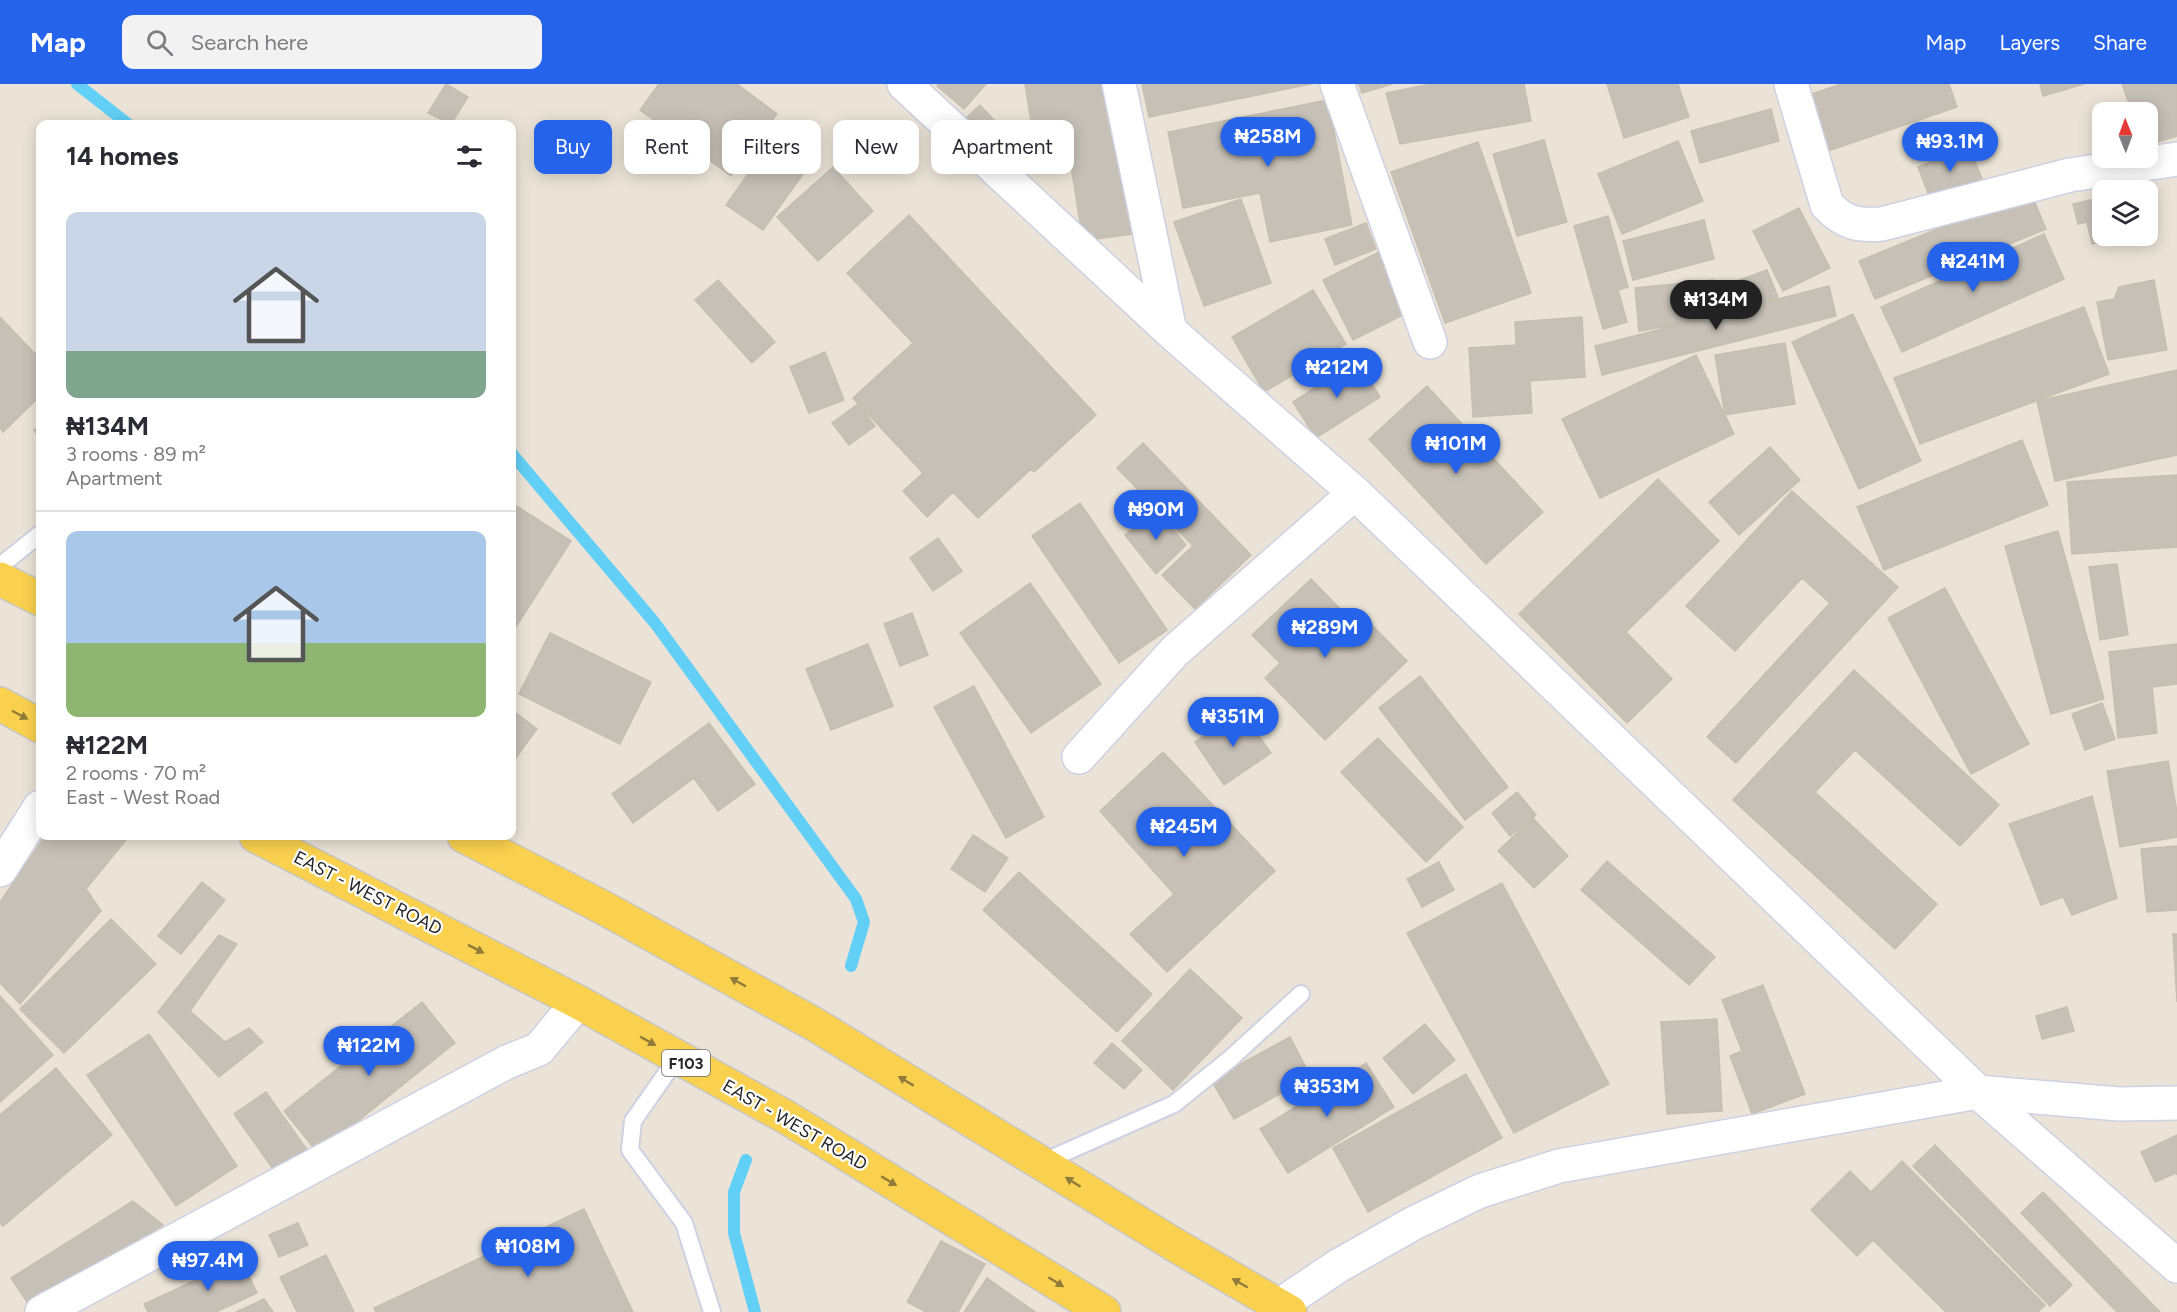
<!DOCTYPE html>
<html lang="en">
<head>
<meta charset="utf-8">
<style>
	body { margin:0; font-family:Figtree,sans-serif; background:#f2f2f3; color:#2b2b33; height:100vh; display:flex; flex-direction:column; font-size:22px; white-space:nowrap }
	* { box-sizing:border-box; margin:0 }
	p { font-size:20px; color:#7c7c81 }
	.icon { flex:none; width:33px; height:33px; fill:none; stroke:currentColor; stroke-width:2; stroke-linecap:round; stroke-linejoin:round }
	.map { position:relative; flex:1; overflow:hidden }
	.side { position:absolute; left:36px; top:36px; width:480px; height:720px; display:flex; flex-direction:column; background:#fff; border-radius:12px; box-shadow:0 3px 15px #0003 }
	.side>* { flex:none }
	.hud { position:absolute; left:534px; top:36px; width:570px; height:54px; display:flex; gap:12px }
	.needle { width:39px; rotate:359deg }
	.tools { position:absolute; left:2092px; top:18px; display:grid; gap:12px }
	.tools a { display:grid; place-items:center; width:66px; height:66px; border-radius:12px; background:#fff; box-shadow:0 3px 15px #0003; font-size:30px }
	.price { position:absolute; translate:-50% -51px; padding:0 14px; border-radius:21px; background:#2563eb; color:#fff; font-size:20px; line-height:39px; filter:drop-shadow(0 2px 3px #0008) }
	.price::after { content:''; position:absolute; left:50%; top:36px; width:18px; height:14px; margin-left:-9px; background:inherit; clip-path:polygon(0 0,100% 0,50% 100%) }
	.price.current { background:#222; color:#fff }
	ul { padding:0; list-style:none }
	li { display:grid; align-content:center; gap:12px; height:318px; padding:0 30px }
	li+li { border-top:2px solid #e1e1e2 }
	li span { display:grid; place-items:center; height:186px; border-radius:12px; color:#555 }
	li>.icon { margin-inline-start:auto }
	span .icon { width:108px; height:108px; fill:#fffc; stroke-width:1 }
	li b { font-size:26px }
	h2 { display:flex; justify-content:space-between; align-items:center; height:72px; padding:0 30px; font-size:26px }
	.pill { padding:0 21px; border-radius:12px; background:#fff; box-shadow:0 3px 15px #0003; font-size:21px; line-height:54px }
	.pill.current { background:#2563eb; color:#fff }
	header { display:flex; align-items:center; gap:36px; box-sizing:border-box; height:84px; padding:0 30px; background:#2563eb; color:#fff }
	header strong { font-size:28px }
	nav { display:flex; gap:33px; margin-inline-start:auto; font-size:21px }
	.search { width:420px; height:54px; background:#f2f2f3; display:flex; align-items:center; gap:15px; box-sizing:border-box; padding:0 21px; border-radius:12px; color:#7c7c81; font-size:22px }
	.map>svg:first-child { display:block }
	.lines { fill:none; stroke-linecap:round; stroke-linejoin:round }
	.stream { stroke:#62cff6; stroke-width:12 }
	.building { fill:#c6c0b7; stroke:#c6bfb1; stroke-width:1.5 }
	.service-casing { stroke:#cdd1e2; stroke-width:20 }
	.minor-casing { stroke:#cdd1e2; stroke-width:36 }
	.primary-casing { stroke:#c7c7c7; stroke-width:36 }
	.service { stroke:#fff; stroke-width:16 }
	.minor { stroke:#fff; stroke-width:33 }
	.primary { stroke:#fad14e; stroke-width:33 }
	.oneway { fill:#907c3a }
	.labels { text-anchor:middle; stroke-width:4.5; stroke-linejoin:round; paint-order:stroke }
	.shield { fill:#fff; stroke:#686868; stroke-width:1.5 }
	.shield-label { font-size:16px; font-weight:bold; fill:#272727 }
	.street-label { font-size:18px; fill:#272727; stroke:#fff }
</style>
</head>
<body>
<header>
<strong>Map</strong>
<div class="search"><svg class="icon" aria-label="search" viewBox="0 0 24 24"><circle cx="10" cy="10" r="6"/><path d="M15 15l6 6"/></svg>Search here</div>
<nav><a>Map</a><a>Layers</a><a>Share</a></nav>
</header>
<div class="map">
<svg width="2177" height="1228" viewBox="0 0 2177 1228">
	<rect width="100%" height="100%" fill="#ebe3d7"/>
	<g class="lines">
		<path class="stream" d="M77,0L128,40
			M512,370L655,539L856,815L864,838L851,882
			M746,1076L734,1108V1149L755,1228"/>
	</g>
	<path class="building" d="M446,0L468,13L451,40L428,29Z
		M659,0H737L777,30L731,92L640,26Z
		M939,0H986L964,25L937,2Z
		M1025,0H1114L1138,149L1083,157L1065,45L1033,50Z
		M1142,0H1311L1149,33Z
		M1359,0H1392L1362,9Z
		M1431,0H1524L1531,37L1400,60L1386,9Z
		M1607,0H1678L1689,33L1624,54Z
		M1841,0H1949L1957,23L1828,67L1809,11Z
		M2040,0H2084L2043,12Z
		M2122,0H2177V52L2148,61V28H2132Z
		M1328,16L1352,141L1270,158L1260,109L1183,124L1168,48Z
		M980,21L1022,66L1006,80L965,35Z
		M1771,25L1779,57L1700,79L1691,47Z
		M1544,56L1567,138L1517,152L1493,70Z
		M1678,57L1703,117L1622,150L1598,90Z
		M1478,58L1531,209L1445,239L1391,88Z
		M769,60L806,86L763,146L726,121Z
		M1969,63L1982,94L1930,114L1918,83Z
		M833,83L873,127L818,177L777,133Z
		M2030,107L2046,145L1875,215L1859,177Z
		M2103,113V152L2125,153L2092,160L2087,138L2078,140L2073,120Z
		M1241,115L1271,199L1204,222L1174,138Z
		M1799,124L1830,184L1783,207L1753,147Z
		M909,131L1096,331L1034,388L1031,385L978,434L953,408L927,433L903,407L923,389L853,314L913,259L847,189Z
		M1608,132L1628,203L1618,206L1627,238L1603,245L1574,142Z
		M1704,136L1714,175L1633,196L1623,157Z
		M1366,139L1376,165L1335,181L1325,155Z
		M2044,150L2064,195L1902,268L1881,223Z
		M1379,168L1409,228L1353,256L1323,196Z
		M1767,186L1778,213L1731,231L1720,203Z
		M718,196L775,258L752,279L695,216Z
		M1713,196V234L1639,247L1635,204Z
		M2154,196L2167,266L2108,276L2097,218L2114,215L2119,203Z
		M1829,202L1836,232L1602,291L1595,262Z
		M1313,206L1346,260L1264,308L1232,253Z
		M2084,223L2109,290L1920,360L1894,294Z
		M1853,230L1921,377L1859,405L1792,258Z
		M0,233L40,275V312L3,348L0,344Z
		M1582,233L1585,293L1530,297L1532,329L1473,333L1469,264L1516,261L1515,238Z
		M1785,259L1795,320L1725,331L1715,271Z
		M825,268L844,316L809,329L790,283Z
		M1696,271L1734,350L1600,414L1562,335Z
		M1357,276L1380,313L1316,354L1293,318Z
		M2177,286V371L2055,397L2037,317Z
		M1427,302L1543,428L1486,480L1369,355Z
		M858,320L875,342L849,361L832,339Z
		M40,341V354L34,346Z
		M2022,356L2048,421L1884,486L1857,423Z
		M1143,359L1251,471L1195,525L1162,491L1193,462L1117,384Z
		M1770,363L1800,396L1739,451L1709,418Z
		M2177,391V463L2072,470L2067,398Z
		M1658,395L1719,457L1626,548L1672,595L1627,639L1519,530Z
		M1792,407L1898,503L1736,679L1707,653L1830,519L1802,494L1735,567L1686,522Z
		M512,419L571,457L512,549Z
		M1080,419L1167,546L1119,579L1032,452Z
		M1157,425L1186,461L1156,490L1125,451Z
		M2058,447L2104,615L2051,630L2005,462Z
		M938,454L962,487L933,507L910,474Z
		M2117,480L2128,551L2100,556L2089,483Z
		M1311,495L1360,545L1368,537L1407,577L1325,656L1265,594L1280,579L1252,551Z
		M1030,499L1101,600L1031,649L960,549Z
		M1945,504L2029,660L1971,690L1888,534Z
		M912,529L928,571L900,582L884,540Z
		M550,549L651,598L620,660L519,610Z
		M868,560L893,622L831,646L806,585Z
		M2177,560V600L2152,603L2157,649L2118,654L2109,568Z
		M1854,586L1999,721L1960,762L1855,666L1815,708L1937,820L1895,865L1733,716Z
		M1420,592L1508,703L1465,736L1379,624Z
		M974,602L1044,733L1006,754L934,623Z
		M2102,619L2115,655L2085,666L2072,630Z
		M512,626L537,645L515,675L512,672Z
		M1242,627L1271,669L1224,701L1195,658Z
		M709,639L755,700L718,727L694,694L633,739L612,710Z
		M1378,654L1463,743L1426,778L1341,688Z
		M1163,668L1275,787L1167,888L1130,850L1174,810L1100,727Z
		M2168,677L2177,728V753L2120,763L2107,687Z
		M1517,708L1536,731L1510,752L1492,729Z
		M2092,712L2117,814L2072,831L2063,813L2041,821L2009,740Z
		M1533,734L1568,772L1534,804L1498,767Z
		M973,751L1008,774L985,808L951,785Z
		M45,752H120L126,756L86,805L101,827L20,920L0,899V818Z
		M2177,762V826L2147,828L2141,765Z
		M1607,777L1715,873L1689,901L1581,806Z
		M1439,778L1454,806L1422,823L1407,795Z
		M1019,788L1152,910L1117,948L983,826Z
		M202,798L225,816L181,870L158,852Z
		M1502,799L1609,1000L1514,1049L1407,849Z
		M111,835L156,880L64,969L20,925Z
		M2173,850H2177V918Z
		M219,851L237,860L190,927L225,958L249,944L263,958L219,993L158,928Z
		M1190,885L1242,934L1173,1006L1122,957Z
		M1763,901L1805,1010L1752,1030L1730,972L1742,967L1722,916Z
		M0,912L53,971L0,1018Z
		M422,918L455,959L318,1069L284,1027Z
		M2067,923L2074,947L2042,955L2036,932Z
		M1717,935L1722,1027L1667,1030L1661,938Z
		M1425,940L1455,976L1413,1010L1383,974Z
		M149,950L237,1082L176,1122L87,991Z
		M1290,953L1311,993L1234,1035L1211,996Z
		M1112,959L1142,986L1124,1005L1094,979Z
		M1366,979L1394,1023L1288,1089L1260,1045Z
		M56,984L112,1051L3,1142L0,1139V1031Z
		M1466,990L1502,1054L1368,1128L1333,1064Z
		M266,1008L310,1070L278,1092L234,1030Z
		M2177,1051V1091L2176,1089L2155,1098L2141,1068Z
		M1935,1061L2072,1201L2050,1222L1913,1082Z
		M1902,1077L2045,1221L2038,1228H1946L1873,1156L1857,1172L1811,1126L1850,1087L1871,1108Z
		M2043,1108L2160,1228H2117L2021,1129Z
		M133,1117L163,1141L31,1224L11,1194Z
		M584,1125L633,1228H376L374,1224Z
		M298,1139L308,1161L279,1173L269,1151Z
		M941,1157L985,1180L958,1228H926L907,1218Z
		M326,1171L354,1228H297L280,1193Z
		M241,1175L257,1209L216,1228H148L144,1220Z
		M987,1194L1035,1228H964Z
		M264,1215L273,1228H236Z"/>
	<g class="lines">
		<g class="service-casing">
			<path id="service" d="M0,482L40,450
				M677,974L633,1037L630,1066L684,1139L712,1228
				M1041,1079L1174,1020L1231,974L1301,910"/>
		</g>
		<g class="minor-casing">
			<path id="minor" d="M904,0L1170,247L1355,409L1978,1008L2177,1182
				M1119,0L1170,247
				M1337,0L1430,258
				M1791,0L1827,121C1844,139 1858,142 1882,140L2070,91L2177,75
				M1079,673L1175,567L1355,409
				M0,786L40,723
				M1280,1221L1338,1182L1412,1140L1480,1107L1559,1082L1978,1008L2119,1020L2177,1019
				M42,1228L507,978L539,965L578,918"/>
		</g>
		<g class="primary-casing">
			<path id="primary" d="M0,495L40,515
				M0,620L40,642
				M256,752L578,918L786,1033L1104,1228
				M464,752L604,824L814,940L1180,1164L1290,1228"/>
		</g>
		<use href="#service" class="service"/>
		<use href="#minor" class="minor"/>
		<use href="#primary" class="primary"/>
	</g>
	<defs><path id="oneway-solid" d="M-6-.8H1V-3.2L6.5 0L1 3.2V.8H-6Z" transform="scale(1.5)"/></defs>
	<g class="oneway">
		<use href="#oneway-solid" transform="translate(20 631) rotate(28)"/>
		<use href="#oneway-solid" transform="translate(476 865) rotate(27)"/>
		<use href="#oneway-solid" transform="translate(738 898) rotate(-151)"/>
		<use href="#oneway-solid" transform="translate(648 957) rotate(29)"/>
		<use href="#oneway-solid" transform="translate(906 997) rotate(-149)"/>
		<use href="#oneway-solid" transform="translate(889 1097) rotate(31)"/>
		<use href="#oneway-solid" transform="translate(1073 1098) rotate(-148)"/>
		<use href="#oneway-solid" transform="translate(1056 1198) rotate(32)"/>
		<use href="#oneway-solid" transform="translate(1240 1199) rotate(-150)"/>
	</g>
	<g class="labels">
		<rect class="shield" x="662" y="966" width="48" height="26" rx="4.5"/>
		<g class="shield-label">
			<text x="686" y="985">F103</text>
		</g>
		<g class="street-label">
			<text transform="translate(368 809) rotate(27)" y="6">EAST - WEST ROAD</text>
			<text transform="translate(795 1041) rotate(30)" y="6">EAST - WEST ROAD</text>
		</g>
	</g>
</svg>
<div class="tools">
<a><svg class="needle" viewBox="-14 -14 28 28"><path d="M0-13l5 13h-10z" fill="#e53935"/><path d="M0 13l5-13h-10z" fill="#7c7c81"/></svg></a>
<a><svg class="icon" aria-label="layers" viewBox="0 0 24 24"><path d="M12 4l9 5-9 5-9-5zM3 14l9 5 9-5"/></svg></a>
</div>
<b class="price" style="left:1268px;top:84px">₦258M</b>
<b class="price" style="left:1950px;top:89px">₦93.1M</b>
<b class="price" style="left:1973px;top:209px">₦241M</b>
<b class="price current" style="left:1716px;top:247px">₦134M</b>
<b class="price" style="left:1337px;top:315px">₦212M</b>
<b class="price" style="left:1456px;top:391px">₦101M</b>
<b class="price" style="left:1156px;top:457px">₦90M</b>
<b class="price" style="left:1325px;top:575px">₦289M</b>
<b class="price" style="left:1233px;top:664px">₦351M</b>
<b class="price" style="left:1184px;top:774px">₦245M</b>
<b class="price" style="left:369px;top:993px">₦122M</b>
<b class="price" style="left:1327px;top:1034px">₦353M</b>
<b class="price" style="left:528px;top:1194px">₦108M</b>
<b class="price" style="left:208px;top:1208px">₦97.4M</b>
<div class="hud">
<a class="pill current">Buy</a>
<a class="pill">Rent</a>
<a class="pill">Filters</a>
<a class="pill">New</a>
<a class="pill">Apartment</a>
</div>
<section class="side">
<h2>14 homes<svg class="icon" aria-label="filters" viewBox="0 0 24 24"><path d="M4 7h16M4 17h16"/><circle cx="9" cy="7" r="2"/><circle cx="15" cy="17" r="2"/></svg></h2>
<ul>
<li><span style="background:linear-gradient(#c9d6e8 75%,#7fa58c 0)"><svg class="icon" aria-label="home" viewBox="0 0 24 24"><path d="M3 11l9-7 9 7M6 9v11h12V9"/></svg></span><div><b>₦134M</b><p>3 rooms · 89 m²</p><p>Apartment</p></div></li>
<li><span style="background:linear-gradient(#a9c7e8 60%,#8fb573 0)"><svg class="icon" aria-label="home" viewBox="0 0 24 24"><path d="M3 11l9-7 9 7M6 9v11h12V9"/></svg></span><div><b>₦122M</b><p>2 rooms · 70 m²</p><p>East - West Road</p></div></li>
</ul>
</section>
</div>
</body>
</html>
